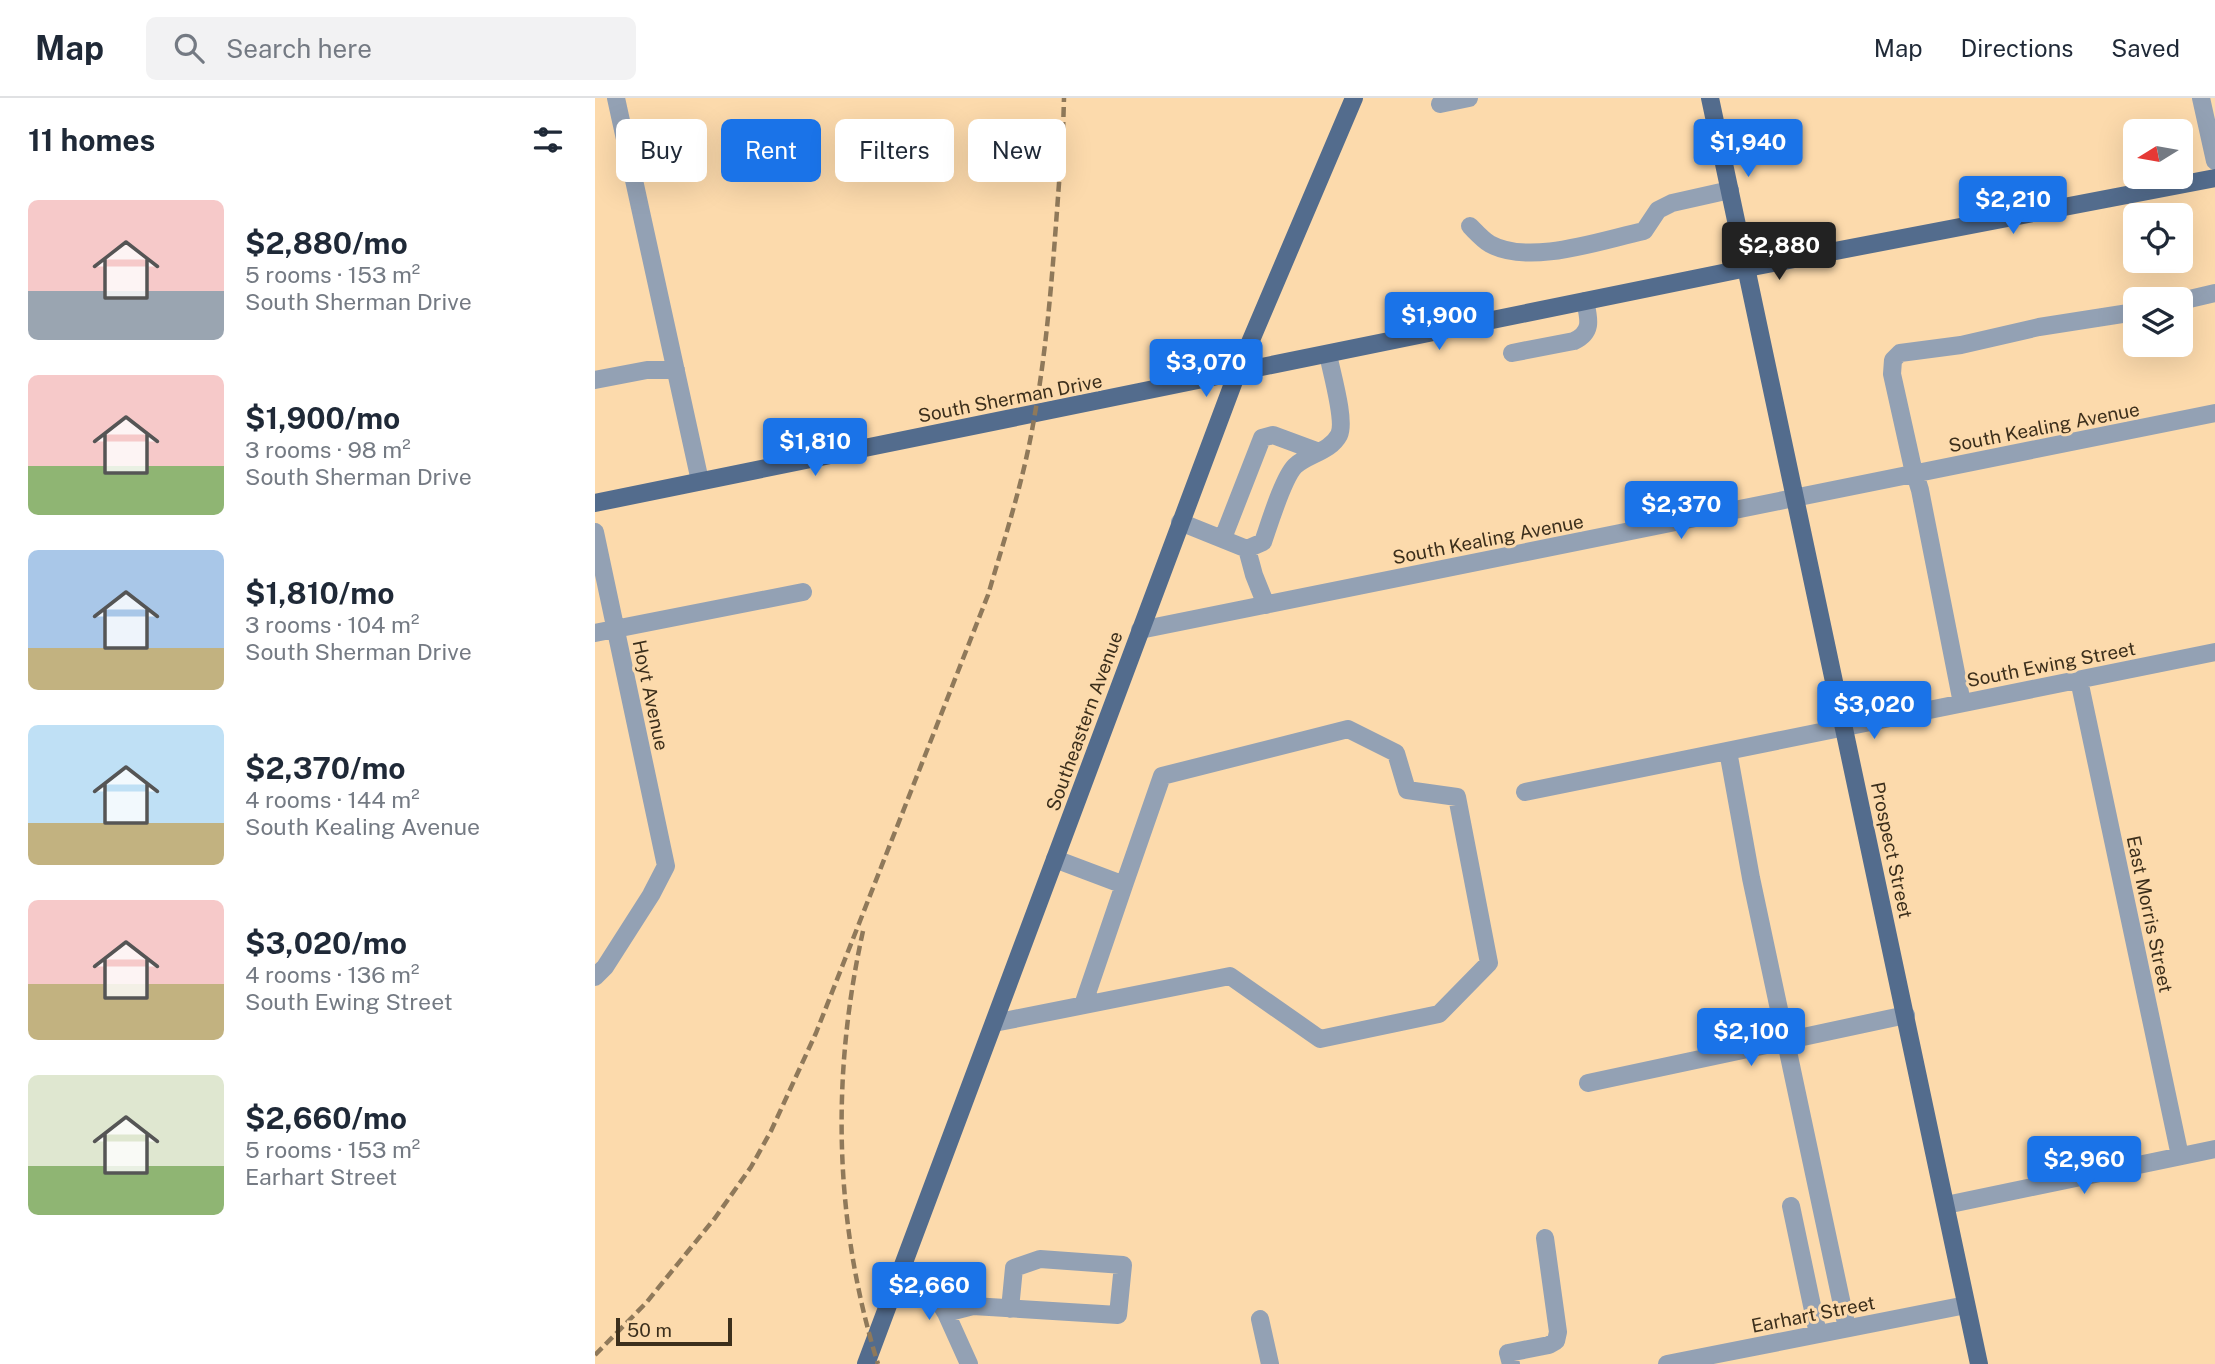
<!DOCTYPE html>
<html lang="en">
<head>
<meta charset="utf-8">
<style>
	body { margin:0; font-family:"Public Sans",sans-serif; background:#f2f2f3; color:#1f2937; height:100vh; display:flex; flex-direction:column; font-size:26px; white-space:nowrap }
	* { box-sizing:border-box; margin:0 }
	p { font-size:23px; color:#747a83 }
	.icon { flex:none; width:38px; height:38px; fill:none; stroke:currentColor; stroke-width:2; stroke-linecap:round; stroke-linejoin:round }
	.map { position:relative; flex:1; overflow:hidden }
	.drawer { display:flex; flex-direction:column; background:#fff; width:595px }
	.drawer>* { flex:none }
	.banner { position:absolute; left:21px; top:21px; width:665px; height:63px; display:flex; gap:14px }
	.needle { width:46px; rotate:259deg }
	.controls { position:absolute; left:1528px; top:21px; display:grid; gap:14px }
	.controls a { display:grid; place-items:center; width:70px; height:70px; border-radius:10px; background:#fff; box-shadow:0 7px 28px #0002; font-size:35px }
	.scale { position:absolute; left:21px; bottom:18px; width:116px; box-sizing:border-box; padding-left:7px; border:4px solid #3c2f1c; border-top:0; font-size:19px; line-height:24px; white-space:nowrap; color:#3c2f1c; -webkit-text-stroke:5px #fcdaac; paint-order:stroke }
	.price { position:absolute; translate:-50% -60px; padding:0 16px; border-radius:7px; background:#1a73e8; color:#fff; font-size:23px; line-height:46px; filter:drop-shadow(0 2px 4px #0008) }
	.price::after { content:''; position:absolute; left:50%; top:42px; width:21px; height:16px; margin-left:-10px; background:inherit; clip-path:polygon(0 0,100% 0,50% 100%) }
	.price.selected { background:#222; color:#fff }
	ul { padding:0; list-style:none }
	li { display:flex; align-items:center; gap:21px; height:175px; padding:0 28px }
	li span { display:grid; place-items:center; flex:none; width:196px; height:140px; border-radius:10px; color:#555 }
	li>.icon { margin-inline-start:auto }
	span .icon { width:84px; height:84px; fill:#fffc; stroke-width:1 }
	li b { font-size:30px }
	h2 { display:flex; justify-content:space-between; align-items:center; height:84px; padding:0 28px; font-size:30px }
	.pill { padding:0 24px; border-radius:10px; background:#fff; box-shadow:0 7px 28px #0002; font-size:24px; line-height:63px }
	.pill.selected { background:#1a73e8; color:#fff }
	header { display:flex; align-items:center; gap:42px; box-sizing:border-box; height:98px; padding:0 35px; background:#fff; border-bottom:2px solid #e0e1e3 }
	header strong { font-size:33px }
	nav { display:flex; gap:38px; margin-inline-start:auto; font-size:24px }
	.search { width:490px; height:63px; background:#f2f2f3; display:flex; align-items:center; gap:18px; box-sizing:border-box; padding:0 24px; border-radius:10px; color:#747a83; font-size:26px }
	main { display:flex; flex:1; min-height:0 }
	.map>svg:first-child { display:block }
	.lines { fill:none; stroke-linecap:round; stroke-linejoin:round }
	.minor { stroke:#93a1b4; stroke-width:18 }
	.major { stroke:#536c8d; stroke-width:18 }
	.rail { stroke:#8f795a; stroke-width:4.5; stroke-dasharray:10 5; stroke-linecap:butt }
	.labels { text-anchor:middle; stroke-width:6; stroke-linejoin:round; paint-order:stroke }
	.street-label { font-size:19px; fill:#3c2f1c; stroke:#fcdaac }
</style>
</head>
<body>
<header>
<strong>Map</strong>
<div class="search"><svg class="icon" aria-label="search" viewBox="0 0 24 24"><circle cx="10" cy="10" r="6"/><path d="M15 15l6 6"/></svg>Search here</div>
<nav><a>Map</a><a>Directions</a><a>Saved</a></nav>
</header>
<main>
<section class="drawer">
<h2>11 homes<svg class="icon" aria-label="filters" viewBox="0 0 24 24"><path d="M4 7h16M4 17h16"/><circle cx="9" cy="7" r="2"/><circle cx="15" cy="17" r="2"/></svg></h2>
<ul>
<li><span style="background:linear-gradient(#f6c9c9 65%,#9aa5b1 0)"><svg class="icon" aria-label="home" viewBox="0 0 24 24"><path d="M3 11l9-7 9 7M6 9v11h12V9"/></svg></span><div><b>$2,880/mo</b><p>5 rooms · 153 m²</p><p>South Sherman Drive</p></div></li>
<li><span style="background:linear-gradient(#f6c9c9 65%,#8fb573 0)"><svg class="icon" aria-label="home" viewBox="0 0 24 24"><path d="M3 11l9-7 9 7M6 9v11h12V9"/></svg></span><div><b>$1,900/mo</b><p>3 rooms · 98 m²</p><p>South Sherman Drive</p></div></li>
<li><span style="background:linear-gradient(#a9c7e8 70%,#c2b280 0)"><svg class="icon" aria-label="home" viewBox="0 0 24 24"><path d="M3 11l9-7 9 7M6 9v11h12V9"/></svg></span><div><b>$1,810/mo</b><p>3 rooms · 104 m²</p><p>South Sherman Drive</p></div></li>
<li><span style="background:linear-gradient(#bfe0f5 70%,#c2b280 0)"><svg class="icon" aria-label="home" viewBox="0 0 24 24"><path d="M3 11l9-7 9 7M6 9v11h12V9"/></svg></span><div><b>$2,370/mo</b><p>4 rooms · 144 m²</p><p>South Kealing Avenue</p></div></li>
<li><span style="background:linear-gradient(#f6c9c9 60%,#c2b280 0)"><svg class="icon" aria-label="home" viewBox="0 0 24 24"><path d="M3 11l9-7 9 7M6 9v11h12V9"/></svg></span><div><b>$3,020/mo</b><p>4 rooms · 136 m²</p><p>South Ewing Street</p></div></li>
<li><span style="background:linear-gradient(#dfe7d0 65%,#8fb573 0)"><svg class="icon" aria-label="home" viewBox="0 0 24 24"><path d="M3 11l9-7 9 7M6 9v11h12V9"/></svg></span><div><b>$2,660/mo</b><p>5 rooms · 153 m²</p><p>Earhart Street</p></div></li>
</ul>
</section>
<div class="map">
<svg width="1620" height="1266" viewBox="0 0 1620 1266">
	<rect width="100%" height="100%" fill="#fcdaac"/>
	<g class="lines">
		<path class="minor" d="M21,0L105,383
			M1606,0L1620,63
			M845,6L874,0
			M875,128C881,134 888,142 895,146C935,168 1007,142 1049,133L1063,112L1077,105L1135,92
			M1586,203L1620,195
			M917,255L979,243C998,234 994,221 990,203
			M0,282L52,272H81
			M585,424L652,451L668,444C674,427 688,380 700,368C713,356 735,354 744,337C751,323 736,273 733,256
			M0,434L71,768L56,797L10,869L0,879
			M628,440L667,340L678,337L724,354
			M652,451L659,477L671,507
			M545,532L1620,315
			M0,535L208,494
			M1484,582L1585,1058
			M1367,605L1325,392L1317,366L1297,276L1298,262L1305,255L1366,247L1444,229L1540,214
			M1133,653L1156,780L1252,1230
			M930,694L1620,554
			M488,907L529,787
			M399,925L635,878L725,941L844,916L894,865L862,699L812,692L801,655L753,631L567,678L529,787L460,761
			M993,985L1311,917
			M1351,1107L1620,1051
			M1196,1108L1223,1236
			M307,1171L342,1200L351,1215L374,1266
			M351,1215L378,1208L523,1217L528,1167L445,1161L419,1170L415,1211
			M665,1221L675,1266
			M916,1266L913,1255L954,1247L961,1243L963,1234L950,1140
			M1072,1266L1371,1207"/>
		<path class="major" d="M1115,0L1384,1266
			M0,405L1152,170L1620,80
			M271,1266L642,275L759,0"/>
		<path class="rail" d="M268,833C236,978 239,1125 283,1266
			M0,1257L51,1205L120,1120L156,1069L176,1033L221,935L393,497C410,439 429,381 439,321C456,227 460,130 468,34L469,0"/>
	</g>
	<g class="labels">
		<g class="street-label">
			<text transform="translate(415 300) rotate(-11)" y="7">South Sherman Drive</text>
			<text transform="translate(1449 329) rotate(-11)" y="7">South Kealing Avenue</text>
			<text transform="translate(893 441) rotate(-11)" y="7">South Kealing Avenue</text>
			<text transform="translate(1456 566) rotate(-11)" y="7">South Ewing Street</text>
			<text transform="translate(56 597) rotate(78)" y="7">Hoyt Avenue</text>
			<text transform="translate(489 623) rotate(-70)" y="7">Southeastern Avenue</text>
			<text transform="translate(1297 752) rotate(78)" y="7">Prospect Street</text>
			<text transform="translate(1555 816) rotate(78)" y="7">East Morris Street</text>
			<text transform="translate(1218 1216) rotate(-11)" y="7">Earhart Street</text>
		</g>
	</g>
</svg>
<div class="controls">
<a><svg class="needle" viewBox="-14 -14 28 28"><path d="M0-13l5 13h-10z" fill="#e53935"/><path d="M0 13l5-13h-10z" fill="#747a83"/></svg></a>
<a><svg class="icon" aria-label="locate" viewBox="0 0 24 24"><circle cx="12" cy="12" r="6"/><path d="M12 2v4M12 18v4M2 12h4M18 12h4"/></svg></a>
<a><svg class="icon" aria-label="layers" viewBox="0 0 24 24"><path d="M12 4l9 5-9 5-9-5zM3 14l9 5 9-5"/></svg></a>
</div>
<div class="scale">50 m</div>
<b class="price" style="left:1153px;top:81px">$1,940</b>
<b class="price" style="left:1418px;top:138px">$2,210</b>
<b class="price selected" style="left:1184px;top:184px">$2,880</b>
<b class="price" style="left:844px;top:254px">$1,900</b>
<b class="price" style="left:611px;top:301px">$3,070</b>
<b class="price" style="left:220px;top:380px">$1,810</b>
<b class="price" style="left:1086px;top:443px">$2,370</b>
<b class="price" style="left:1279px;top:643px">$3,020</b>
<b class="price" style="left:1156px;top:970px">$2,100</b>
<b class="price" style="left:1489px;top:1098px">$2,960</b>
<b class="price" style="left:334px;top:1224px">$2,660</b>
<div class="banner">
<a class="pill">Buy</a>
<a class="pill selected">Rent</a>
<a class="pill">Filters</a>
<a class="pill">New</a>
</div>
</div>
</main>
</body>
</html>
